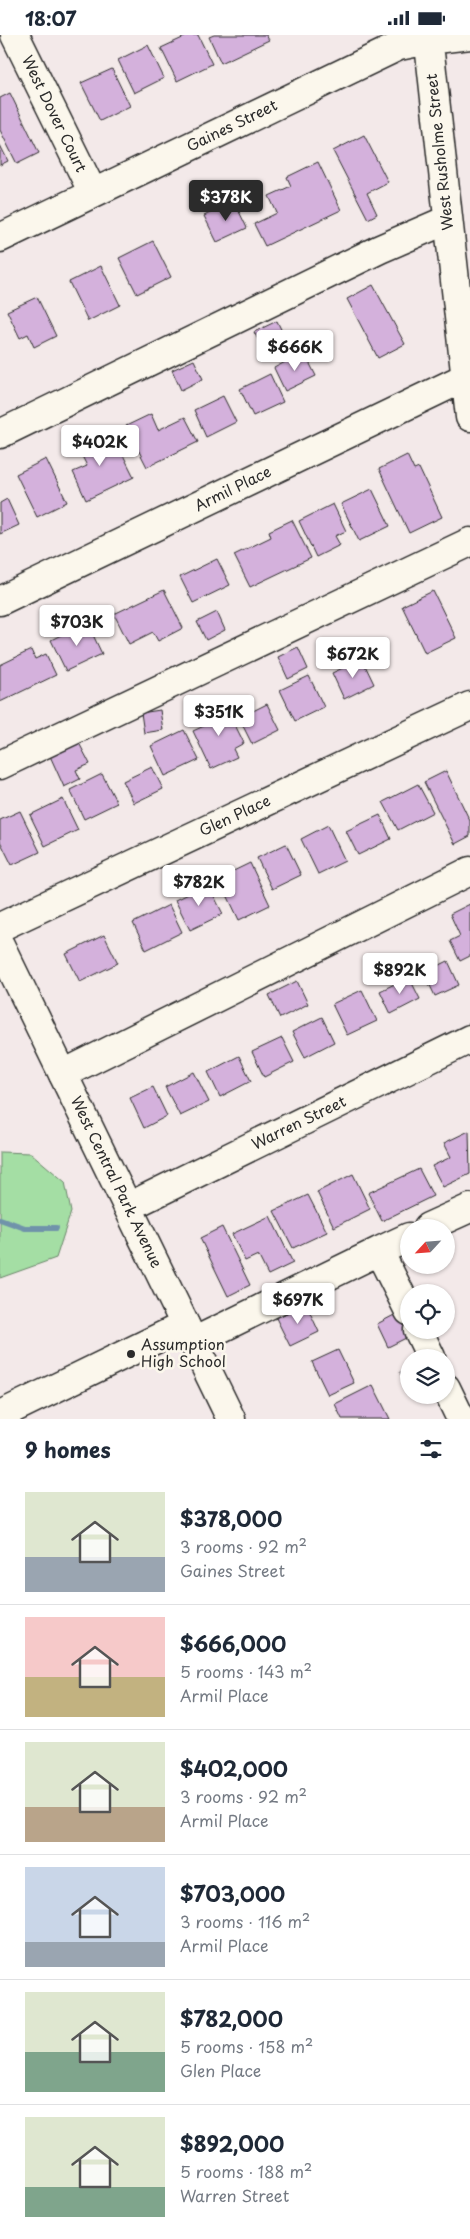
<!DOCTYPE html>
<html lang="en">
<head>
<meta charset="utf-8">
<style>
	body { margin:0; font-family:"Playpen Sans",sans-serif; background:#f2f2f3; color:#1f2937; height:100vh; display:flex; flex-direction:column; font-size:19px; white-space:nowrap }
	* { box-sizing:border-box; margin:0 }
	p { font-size:16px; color:#747a83 }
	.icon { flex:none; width:28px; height:28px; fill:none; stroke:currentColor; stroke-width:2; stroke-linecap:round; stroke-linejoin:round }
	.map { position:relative; height:1384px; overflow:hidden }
	.panel { display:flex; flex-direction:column; background:#fff; flex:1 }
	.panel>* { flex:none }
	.needle { width:32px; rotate:244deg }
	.tools { position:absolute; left:400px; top:1184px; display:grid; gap:10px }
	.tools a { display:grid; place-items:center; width:55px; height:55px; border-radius:50%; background:#fff; box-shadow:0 1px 4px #0004; font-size:25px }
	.price { position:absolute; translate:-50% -42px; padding:0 11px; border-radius:5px; background:#fff; color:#222; font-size:16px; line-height:32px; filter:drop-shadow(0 1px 2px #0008) }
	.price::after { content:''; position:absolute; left:50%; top:30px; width:15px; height:11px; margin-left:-8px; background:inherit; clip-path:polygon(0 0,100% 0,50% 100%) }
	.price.selected { background:#2b2b2b; color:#fff }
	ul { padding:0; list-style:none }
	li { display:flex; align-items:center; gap:15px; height:125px; padding:0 25px }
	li+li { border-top:1px solid #e0e1e3 }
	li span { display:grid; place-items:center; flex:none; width:140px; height:100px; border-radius:0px; color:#555 }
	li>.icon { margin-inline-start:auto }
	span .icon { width:60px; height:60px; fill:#fffc; stroke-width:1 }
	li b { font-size:21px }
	h2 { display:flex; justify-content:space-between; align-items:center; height:60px; padding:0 25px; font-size:21px }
	.status { display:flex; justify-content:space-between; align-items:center; height:35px; padding:0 25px; background:#fff; direction:ltr }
	.status svg { height:14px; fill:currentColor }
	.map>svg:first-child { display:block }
	.green { fill:#a4dea4; stroke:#688468 }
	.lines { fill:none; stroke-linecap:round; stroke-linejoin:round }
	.stream { stroke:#6f93aa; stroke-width:6 }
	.building { fill:#d4b1dc; stroke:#2b2b2b }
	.minor-casing { stroke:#2b2b2b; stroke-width:31 }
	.major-casing { stroke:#2b2b2b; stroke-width:31 }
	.minor { stroke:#fbf7ec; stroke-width:28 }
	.major { stroke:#fbf7ec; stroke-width:28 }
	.poi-dot { fill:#2b2b2b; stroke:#fbf7ec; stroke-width:2 }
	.labels { text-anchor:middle; stroke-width:5; stroke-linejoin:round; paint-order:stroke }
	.street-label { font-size:15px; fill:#2b2b2b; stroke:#fbf7ec }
	.poi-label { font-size:15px; fill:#2b2b2b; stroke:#fbf7ec; text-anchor:start }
</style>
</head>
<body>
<div class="status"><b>18:07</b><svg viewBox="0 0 49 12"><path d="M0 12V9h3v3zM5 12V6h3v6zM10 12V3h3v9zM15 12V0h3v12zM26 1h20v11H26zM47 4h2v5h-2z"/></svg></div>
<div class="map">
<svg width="470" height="1384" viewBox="0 0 470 1384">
	<rect width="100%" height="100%" fill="#f3e9e9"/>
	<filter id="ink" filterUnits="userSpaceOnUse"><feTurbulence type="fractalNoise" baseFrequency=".02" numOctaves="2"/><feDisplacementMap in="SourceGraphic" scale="10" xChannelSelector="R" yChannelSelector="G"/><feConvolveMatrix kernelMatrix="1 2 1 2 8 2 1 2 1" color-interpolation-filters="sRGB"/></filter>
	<g filter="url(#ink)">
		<path class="green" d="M0,1117L31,1118L65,1147L71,1177L56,1223L0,1243Z"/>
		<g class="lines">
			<path class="stream" d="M0,1184L25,1193H56"/>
		</g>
		<path class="building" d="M189,0H198L212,29L177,46L161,13Z
			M214,0H266L269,5L221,28L209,2Z
			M148,10L164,43L134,58L118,25Z
			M112,34L130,71L100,86L81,48Z
			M10,58L39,118L17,129L0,95V63Z
			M364,100L388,147L367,158L377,179L368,184L333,116Z
			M0,110L8,126L0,130Z
			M318,127L341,175L265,211L254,189L277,178L269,161L291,151L287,142Z
			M234,166L247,193L217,207L204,181Z
			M153,206L171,242L137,259L119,223Z
			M101,231L120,270L88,286L69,247Z
			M373,250L405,309L378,323L347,264Z
			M37,262L56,301L34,312L28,299L20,303L7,276Z
			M277,286L288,309L266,320L254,297Z
			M304,317L316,341L285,356L274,333Z
			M194,325L203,344L181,355L172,335Z
			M270,339L283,367L253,381L240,354Z
			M223,361L236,387L206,402L194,375Z
			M151,379L158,395L185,382L198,407L147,432L126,391Z
			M94,395L106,421L120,414L134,442L86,465L73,437L87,431L74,405Z
			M407,420L414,435L419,433L442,482L409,498L379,434Z
			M46,424L67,467L37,482L16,439Z
			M372,454L390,491L359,506L341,469Z
			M7,464L19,490L0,499V468Z
			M333,469L346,496L335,501L340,510L316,522L299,486Z
			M292,485L311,523L250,552L234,520L271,502L269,496Z
			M217,524L230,550L193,568L180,542Z
			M164,555L183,593L158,606L153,597L129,609L114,579Z
			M433,556L456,603L425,618L402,571Z
			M217,577L225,595L206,605L197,587Z
			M87,587L102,619L66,636L51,605Z
			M298,612L308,634L288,644L278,622Z
			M31,615L35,624L46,619L56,640L0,667V630Z
			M362,624L374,649L344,664L332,638Z
			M309,641L324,672L295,686L280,655Z
			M267,669L280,695L252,709L239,683Z
			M225,670L244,708L233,714L237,722L211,734L193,696L206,690L202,681Z
			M160,675L163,695L144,698L141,678Z
			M184,695L199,725L165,741L151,711Z
			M79,708L90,729L76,735L80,744L64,752L50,721Z
			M152,732L163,754L134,768L123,746Z
			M446,736L470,786V801L455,809L424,747Z
			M102,739L117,768L84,784L70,755Z
			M418,749L433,777L398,795L383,767Z
			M63,764L78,795L45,811L30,780Z
			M20,776L40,817L12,830L0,806V785Z
			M380,780L391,804L358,820L346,796Z
			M328,790L345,826L318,839L301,804Z
			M286,809L301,840L272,854L257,823Z
			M250,828L270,870L239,885L219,843Z
			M208,849L223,879L190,895L175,865Z
			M470,869V921L460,926L450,906L460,901L450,879Z
			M169,870L182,897L146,915L133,888Z
			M104,900L118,928L80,947L66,919Z
			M448,926L459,950L435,961L424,938Z
			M409,942L420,964L391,979L380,956Z
			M297,946L308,969L280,983L269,960Z
			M362,955L377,986L347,1000L332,969Z
			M322,982L334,1007L305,1022L292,997Z
			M282,1003L294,1027L264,1042L252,1017Z
			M239,1021L251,1046L220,1062L208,1037Z
			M194,1037L209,1067L180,1081L165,1052Z
			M153,1052L167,1081L144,1093L130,1063Z
			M469,1096L470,1139L443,1152L432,1131L451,1122L444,1108Z
			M419,1134L433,1161L382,1186L368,1158Z
			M353,1139L370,1174L334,1192L317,1157Z
			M308,1160L327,1197L293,1213L274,1176Z
			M270,1181L293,1228L268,1240L258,1220L245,1226L232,1199Z
			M222,1192L250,1250L228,1261L200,1203Z
			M306,1269L319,1297L290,1311L276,1283Z
			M398,1278L410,1301L388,1312L377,1289Z
			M338,1315L354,1348L328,1360L312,1327Z
			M409,1333V1354L400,1337Z
			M373,1350L390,1384H342L335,1369Z"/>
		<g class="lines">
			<g class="minor-casing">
				<path id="minor" d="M15,0L93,158
					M428,0L470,382
					M0,203L399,11L428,5L470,0
					M0,399L380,214L447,185
					M0,566L466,342
					M0,730L470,507
					M0,892L470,671
					M63,1039L470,836
					M128,1172L470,1004
					M428,1192L470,1173
					M409,1202L379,1216L409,1276
					M418,1295L431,1322
					M193,1307L379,1216
					M446,1353L461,1384
					M0,1380L185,1290"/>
			</g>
			<g class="major-casing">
				<path id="major" d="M0,910L231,1384"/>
			</g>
			<use href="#minor" class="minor"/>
			<use href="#major" class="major"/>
		</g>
	</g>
	<circle class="poi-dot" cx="131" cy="1319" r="5"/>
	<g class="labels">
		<g class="street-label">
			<text transform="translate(54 79) rotate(64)" y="5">West Dover Court</text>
			<text transform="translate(232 91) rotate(-26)" y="5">Gaines Street</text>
			<text transform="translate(440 117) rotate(-96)" y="5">West Rusholme Street</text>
			<text transform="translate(233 454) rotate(-26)" y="5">Armil Place</text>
			<text transform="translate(235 781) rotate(-25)" y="5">Glen Place</text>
			<text transform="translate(299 1088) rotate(-26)" y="5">Warren Street</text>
			<text transform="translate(116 1147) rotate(64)" y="5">West Central Park Avenue</text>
		</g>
		<g class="poi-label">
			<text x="141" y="1315">Assumption<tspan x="141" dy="17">High School</tspan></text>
		</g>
	</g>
</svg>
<div class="tools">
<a><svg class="needle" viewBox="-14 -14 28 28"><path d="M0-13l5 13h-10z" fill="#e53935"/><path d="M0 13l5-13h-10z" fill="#747a83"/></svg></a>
<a><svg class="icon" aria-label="locate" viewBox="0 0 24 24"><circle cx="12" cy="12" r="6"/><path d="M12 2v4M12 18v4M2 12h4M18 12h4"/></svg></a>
<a><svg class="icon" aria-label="layers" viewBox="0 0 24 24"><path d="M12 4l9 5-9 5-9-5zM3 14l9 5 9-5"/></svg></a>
</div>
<b class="price selected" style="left:226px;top:187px">$378K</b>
<b class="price" style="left:295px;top:337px">$666K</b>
<b class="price" style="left:100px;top:432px">$402K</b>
<b class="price" style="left:77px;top:612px">$703K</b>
<b class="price" style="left:353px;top:644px">$672K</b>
<b class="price" style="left:219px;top:702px">$351K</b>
<b class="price" style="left:199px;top:872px">$782K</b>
<b class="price" style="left:400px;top:960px">$892K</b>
<b class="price" style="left:298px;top:1290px">$697K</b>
</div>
<section class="panel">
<h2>9 homes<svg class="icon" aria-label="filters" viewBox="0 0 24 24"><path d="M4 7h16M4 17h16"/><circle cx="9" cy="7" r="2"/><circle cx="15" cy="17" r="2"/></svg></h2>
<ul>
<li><span style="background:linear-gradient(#dfe7d0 65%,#9aa5b1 0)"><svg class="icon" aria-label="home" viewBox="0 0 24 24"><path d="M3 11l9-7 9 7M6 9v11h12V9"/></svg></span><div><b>$378,000</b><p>3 rooms · 92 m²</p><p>Gaines Street</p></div></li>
<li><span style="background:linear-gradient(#f6c9c9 60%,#c2b280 0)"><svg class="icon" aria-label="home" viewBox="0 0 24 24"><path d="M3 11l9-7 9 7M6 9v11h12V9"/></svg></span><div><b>$666,000</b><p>5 rooms · 143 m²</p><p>Armil Place</p></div></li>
<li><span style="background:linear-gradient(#dfe7d0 65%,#b9a48a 0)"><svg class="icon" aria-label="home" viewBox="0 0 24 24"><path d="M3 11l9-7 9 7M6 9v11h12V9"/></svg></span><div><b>$402,000</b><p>3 rooms · 92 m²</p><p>Armil Place</p></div></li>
<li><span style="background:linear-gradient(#c9d6e8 75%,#9aa5b1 0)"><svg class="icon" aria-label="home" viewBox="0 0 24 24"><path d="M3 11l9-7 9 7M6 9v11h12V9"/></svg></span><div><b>$703,000</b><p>3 rooms · 116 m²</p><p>Armil Place</p></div></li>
<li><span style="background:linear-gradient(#dfe7d0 60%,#7fa58c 0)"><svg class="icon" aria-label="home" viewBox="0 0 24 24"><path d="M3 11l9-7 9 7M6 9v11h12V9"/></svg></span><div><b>$782,000</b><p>5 rooms · 158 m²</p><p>Glen Place</p></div></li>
<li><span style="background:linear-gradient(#dfe7d0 70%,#7fa58c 0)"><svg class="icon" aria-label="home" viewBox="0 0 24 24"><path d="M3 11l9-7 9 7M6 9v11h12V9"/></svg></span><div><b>$892,000</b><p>5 rooms · 188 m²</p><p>Warren Street</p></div></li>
</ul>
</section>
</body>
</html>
